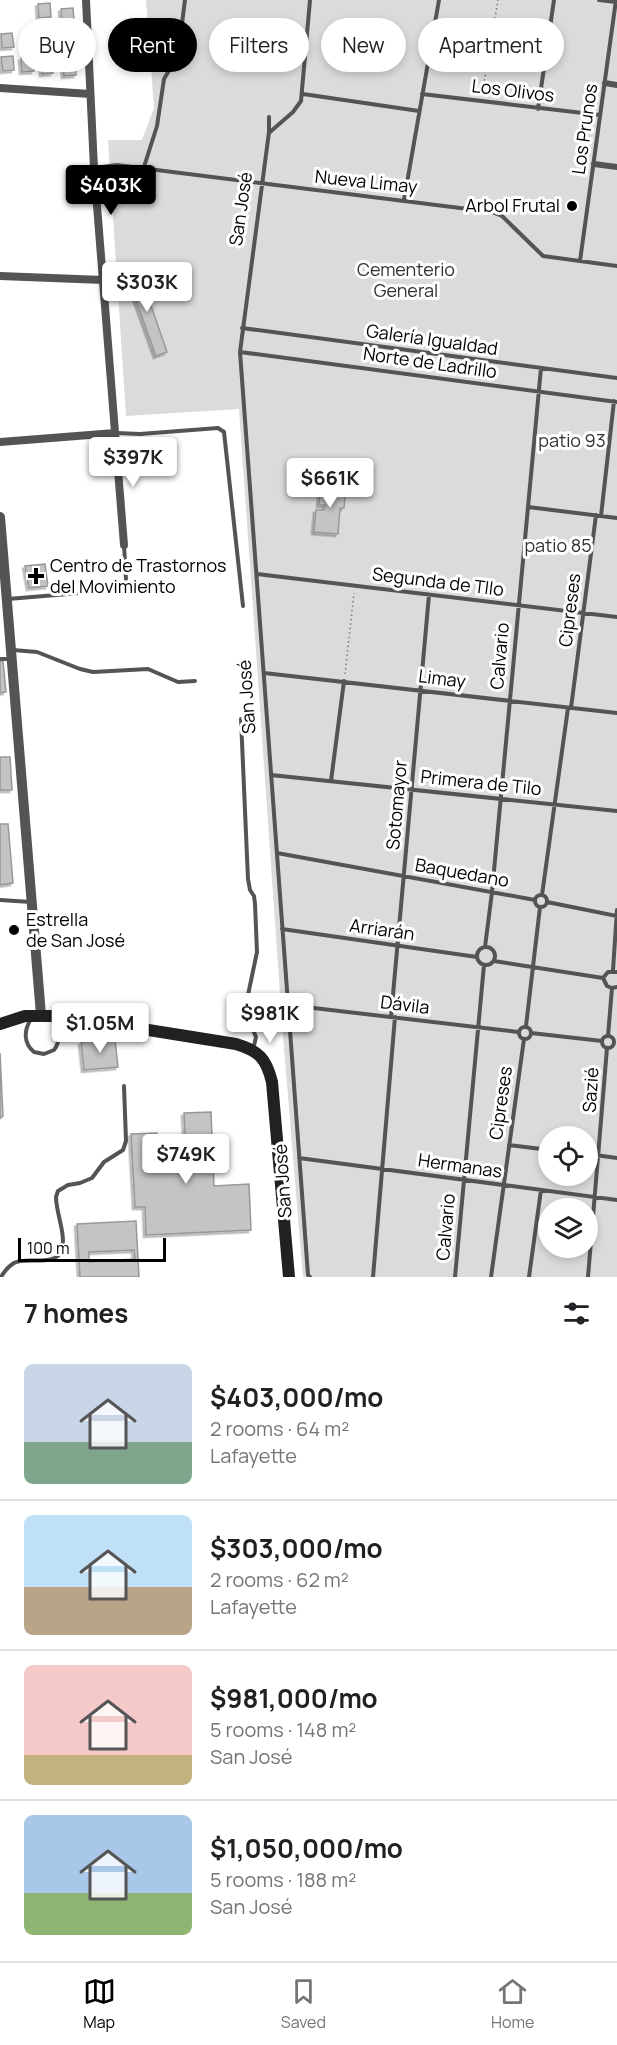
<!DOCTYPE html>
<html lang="en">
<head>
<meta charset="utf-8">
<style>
	body { margin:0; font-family:Manrope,sans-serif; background:#f6f6f6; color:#202124; height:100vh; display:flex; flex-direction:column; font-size:22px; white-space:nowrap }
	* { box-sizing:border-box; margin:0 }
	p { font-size:20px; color:#757577 }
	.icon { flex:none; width:33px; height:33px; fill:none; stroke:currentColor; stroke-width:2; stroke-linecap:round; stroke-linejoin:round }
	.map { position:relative; height:1277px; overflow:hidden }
	.side { display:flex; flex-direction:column; background:#fff; flex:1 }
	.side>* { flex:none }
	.guide { position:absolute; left:18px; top:18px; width:582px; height:54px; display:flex; gap:12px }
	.fabs { position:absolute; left:538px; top:1126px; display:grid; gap:12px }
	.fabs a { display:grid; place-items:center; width:60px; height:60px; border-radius:50%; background:#fff; box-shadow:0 3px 9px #0003; font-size:30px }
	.scale { position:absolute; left:18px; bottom:15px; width:148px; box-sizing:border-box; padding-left:6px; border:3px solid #000; border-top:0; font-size:16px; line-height:21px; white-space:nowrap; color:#000; -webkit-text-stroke:4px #fff; paint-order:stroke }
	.price { position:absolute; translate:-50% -51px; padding:0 14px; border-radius:6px; background:#fff; color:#222; font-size:20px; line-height:39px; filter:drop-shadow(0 2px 3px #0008) }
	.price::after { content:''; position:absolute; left:50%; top:36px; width:18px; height:14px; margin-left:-9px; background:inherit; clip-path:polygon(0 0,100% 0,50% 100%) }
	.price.selected { background:#000; color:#fff }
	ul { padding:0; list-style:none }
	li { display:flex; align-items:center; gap:18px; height:150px; padding:0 24px }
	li+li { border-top:2px solid #e0e0e0 }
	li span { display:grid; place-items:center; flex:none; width:168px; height:120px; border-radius:9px; color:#555 }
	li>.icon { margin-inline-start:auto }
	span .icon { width:72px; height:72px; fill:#fffc; stroke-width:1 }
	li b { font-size:26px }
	h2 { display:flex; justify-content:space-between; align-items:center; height:72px; padding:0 24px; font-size:26px }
	.tag { padding:0 21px; border-radius:27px; background:#fff; box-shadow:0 3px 9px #0003; font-size:21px; line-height:54px }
	.tag.selected { background:#000; color:#fff }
	.tabs { display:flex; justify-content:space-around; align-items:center; height:84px; border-top:2px solid #e0e0e0; background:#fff; font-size:16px; color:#757577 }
	.tabs a { display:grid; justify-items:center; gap:3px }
	.tabs .selected { color:#000 }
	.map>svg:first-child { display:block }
	.green { fill:#dbdbdb; fill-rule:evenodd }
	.building { fill:#c4c4c4; stroke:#989898; stroke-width:1.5; fill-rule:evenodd; filter:url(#shadow) }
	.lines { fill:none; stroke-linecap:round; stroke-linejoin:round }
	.path { stroke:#767676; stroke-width:1.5; stroke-dasharray:1.5 3; stroke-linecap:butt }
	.service { stroke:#545454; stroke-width:4 }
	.pedestrian { stroke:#545454; stroke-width:6 }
	.minor { stroke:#545454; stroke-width:8 }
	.tertiary { stroke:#545454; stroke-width:10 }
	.secondary { stroke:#212121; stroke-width:12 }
	.poi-dot { fill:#000; stroke:#fff; stroke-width:2 }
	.labels { text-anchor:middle; stroke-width:6; stroke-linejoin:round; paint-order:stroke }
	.street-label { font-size:18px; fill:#000; stroke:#fff }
	.poi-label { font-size:18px; fill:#000; stroke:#fff; text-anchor:start }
	.park-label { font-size:18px; fill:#323232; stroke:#fff }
</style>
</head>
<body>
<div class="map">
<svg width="617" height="1277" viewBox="0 0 617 1277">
	<defs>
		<filter id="shadow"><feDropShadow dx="-2.5" dy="2.5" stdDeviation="0" flood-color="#0004"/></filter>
	</defs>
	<rect width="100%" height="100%" fill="#fff"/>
	<path class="green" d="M146,0H617V1277H303L283,1036L239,409L126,416L108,140H142L154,108ZM549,1137H588V1176H549ZM549,1209H588V1248H549Z"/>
	<path class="building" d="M50,3L51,17L39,18L38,4Z
		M73,8L74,20L62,21L61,9Z
		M74,29L75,41L64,42L63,30Z
		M12,33L14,47L2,48L1,34Z
		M13,56L14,70L3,71L1,57Z
		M33,57L34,71L22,72L21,58Z
		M52,58L53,73L42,74L40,59Z
		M75,63L76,75L64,76L63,64Z
		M139,271L167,352L156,356L127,275Z
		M321,484L346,486L344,508H340L338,534L314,532L316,510H324L325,505H319Z
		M45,564L48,586L29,588L25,566Z
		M0,661H3L6,692L0,693Z
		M0,757H10L12,790H0Z
		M0,824H8L13,883L0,885Z
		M115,1039L118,1067L84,1070L81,1042Z
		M0,1053L3,1116L0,1118Z
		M211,1112L214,1186L249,1184L251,1230L146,1235L145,1207H135L131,1134L157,1133V1154L186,1153L184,1113Z
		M136,1221L139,1277H80L77,1224ZM134,1250L135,1259L89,1262V1252Z"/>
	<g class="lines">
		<path class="path" d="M482,94L498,0
			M345,674L354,593"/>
		<path class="service" d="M599,0L616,2
			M303,94L419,111
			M422,94L600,115
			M538,109L554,0
			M269,117V132L240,352L308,1275L310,1277
			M270,132L293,112L301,101L310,0
			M95,168L117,165L492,212L502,216L543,256L617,266
			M143,170L157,126L164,79L178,55L185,0
			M404,200L439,0
			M580,261L616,0
			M242,328L617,378
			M240,352L617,402
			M116,433L140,434L218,428L224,432L243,606
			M528,507L617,518
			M601,516L614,401
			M257,574L617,617
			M8,599L116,590L126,580L124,545
			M13,650L37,652L80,669L93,672L148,669L178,682L195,681
			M0,659H10
			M264,673L617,713
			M571,708L596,515
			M241,719L248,879L250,890L254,896L255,904L257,952L248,995V1018L256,1037L253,1050
			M271,775L617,811
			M331,781L344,681
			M277,853L535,900
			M542,895L568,708
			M535 901a6 6 0 1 1 12 0a6 6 0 1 1-12 0Z
			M0,900L31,902
			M547,902L617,916
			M282,929L477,957
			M485,947L492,892L541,368
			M477 956a9 9 0 1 1 18 0a9 9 0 1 1-18 0Z
			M494,961L603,978
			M613,970L617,910
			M617,972H608L603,978L607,986L612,988L617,987
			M288,1005L518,1032
			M391,1017L429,595
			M31,1019C24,1030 23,1043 34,1052L44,1054L54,1050C61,1041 59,1030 53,1020
			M526,1026L540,907
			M519 1033a6 6 0 1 1 12 0a6 6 0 1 1-12 0Z
			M531,1033L602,1041
			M602 1042a6 6 0 1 1 12 0a6 6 0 1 1-12 0Z
			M608,1036L612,988
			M509,1145L549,1150
			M588,1154L617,1158
			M299,1158L617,1200
			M1,1277C4,1272 9,1266 14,1263C27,1256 57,1268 62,1249C66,1234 56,1213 56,1197L58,1191L68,1185L80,1183L92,1178L104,1162L123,1150L126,1141L124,1086
			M373,1277L395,1017
			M455,1277L484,965
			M491,1277L524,1039
			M529,1277L541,1190
			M588,1277L607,1048"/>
		<path class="pedestrian" d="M605,83L617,85
			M594,164L617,167"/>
		<path class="minor" d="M86,0L94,168L124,545
			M0,88L90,94
			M0,276L103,280
			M0,442L115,433"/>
		<path class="tertiary" d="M0,517L41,1015"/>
		<path class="secondary" d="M0,1024L25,1016H61L236,1044C259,1051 266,1058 272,1082L289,1277"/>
	</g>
	<g class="poi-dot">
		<circle cx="572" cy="206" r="6"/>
		<path d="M33 567h6v6h6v6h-6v6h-6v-6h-6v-6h6z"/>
		<circle cx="14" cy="930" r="6"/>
	</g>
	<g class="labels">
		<g class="street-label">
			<text transform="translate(513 91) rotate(7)" y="6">Los Olivos</text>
			<text transform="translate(585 129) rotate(-82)" y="6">Los Prunos</text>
			<text transform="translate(366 182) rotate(6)" y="6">Nueva Limay</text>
			<text transform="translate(241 209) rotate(-82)" y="6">San José</text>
			<text transform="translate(432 340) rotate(8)" y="6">Galería Igualdad</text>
			<text transform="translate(430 363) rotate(8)" y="6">Norte de Ladrillo</text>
			<text transform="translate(438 582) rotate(7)" y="6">Segunda de TIlo</text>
			<text transform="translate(570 610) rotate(-83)" y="6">Cipreses</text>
			<text transform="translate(500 656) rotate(-85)" y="6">Calvario</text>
			<text transform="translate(442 679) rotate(7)" y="6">Limay</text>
			<text transform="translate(247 697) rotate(-94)" y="6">San José</text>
			<text transform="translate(481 783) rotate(6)" y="6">Primera de Tilo</text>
			<text transform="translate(397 805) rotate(-85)" y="6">Sotomayor</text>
			<text transform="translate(462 873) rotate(10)" y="6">Baquedano</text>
			<text transform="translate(382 930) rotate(8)" y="6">Arriarán</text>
			<text transform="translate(405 1005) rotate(7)" y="6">Dávila</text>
			<text transform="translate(591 1090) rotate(-86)" y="6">Sazié</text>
			<text transform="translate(501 1103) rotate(-82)" y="6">Cipreses</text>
			<text transform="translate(460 1166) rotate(8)" y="6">Hermanas</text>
			<text transform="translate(283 1181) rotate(-94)" y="6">San José</text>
			<text transform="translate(446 1227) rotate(-85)" y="6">Calvario</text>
		</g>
		<g class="poi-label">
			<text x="560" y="212" text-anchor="end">Arbol Frutal</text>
			<text x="50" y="572">Centro de Trastornos<tspan x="50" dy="21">del Movimiento</tspan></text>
			<text x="26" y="926">Estrella<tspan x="26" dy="21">de San José</tspan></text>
		</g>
		<g class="park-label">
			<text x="406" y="276">Cementerio<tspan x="406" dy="21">General</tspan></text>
			<text x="572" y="447">patio 93</text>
			<text x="558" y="552">patio 85</text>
		</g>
	</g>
</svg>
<div class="fabs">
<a><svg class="icon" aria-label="locate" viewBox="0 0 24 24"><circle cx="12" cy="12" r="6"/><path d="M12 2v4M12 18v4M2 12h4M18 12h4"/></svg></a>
<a><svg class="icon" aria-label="layers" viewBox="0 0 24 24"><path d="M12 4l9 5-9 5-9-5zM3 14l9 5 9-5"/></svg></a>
</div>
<div class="scale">100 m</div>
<b class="price selected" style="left:111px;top:216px">$403K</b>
<b class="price" style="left:147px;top:313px">$303K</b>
<b class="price" style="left:133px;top:488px">$397K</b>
<b class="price" style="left:330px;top:509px">$661K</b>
<b class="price" style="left:270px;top:1044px">$981K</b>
<b class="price" style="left:100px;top:1054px">$1.05M</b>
<b class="price" style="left:186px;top:1185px">$749K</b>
<div class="guide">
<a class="tag">Buy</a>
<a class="tag selected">Rent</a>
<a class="tag">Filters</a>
<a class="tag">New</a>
<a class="tag">Apartment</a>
</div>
</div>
<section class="side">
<h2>7 homes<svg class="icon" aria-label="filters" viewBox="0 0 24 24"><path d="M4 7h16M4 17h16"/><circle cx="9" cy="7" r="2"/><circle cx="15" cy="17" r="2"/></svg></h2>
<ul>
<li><span style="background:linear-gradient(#c9d6e8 65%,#7fa58c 0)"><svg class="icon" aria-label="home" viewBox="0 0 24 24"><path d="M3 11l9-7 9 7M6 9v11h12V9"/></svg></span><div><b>$403,000/mo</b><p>2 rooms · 64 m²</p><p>Lafayette</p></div></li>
<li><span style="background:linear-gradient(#bfe0f5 60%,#b9a48a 0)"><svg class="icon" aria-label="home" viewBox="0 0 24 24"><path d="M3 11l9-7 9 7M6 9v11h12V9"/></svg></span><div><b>$303,000/mo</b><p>2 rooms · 62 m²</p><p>Lafayette</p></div></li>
<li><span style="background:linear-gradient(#f6c9c9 75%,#c2b280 0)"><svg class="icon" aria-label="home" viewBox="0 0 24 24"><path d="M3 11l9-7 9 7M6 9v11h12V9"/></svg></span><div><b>$981,000/mo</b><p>5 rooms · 148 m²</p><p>San José</p></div></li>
<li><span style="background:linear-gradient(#a9c7e8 65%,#8fb573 0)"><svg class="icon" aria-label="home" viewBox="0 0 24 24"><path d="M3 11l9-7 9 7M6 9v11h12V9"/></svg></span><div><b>$1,050,000/mo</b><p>5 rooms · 188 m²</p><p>San José</p></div></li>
</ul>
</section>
<nav class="tabs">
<a class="selected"><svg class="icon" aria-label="map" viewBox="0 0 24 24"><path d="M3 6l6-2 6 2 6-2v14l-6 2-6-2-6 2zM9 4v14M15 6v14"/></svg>Map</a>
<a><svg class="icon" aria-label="saved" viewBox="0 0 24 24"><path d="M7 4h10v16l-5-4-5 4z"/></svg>Saved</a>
<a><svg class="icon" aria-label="home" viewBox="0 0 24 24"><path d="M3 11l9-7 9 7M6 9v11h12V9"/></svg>Home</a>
</nav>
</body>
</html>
